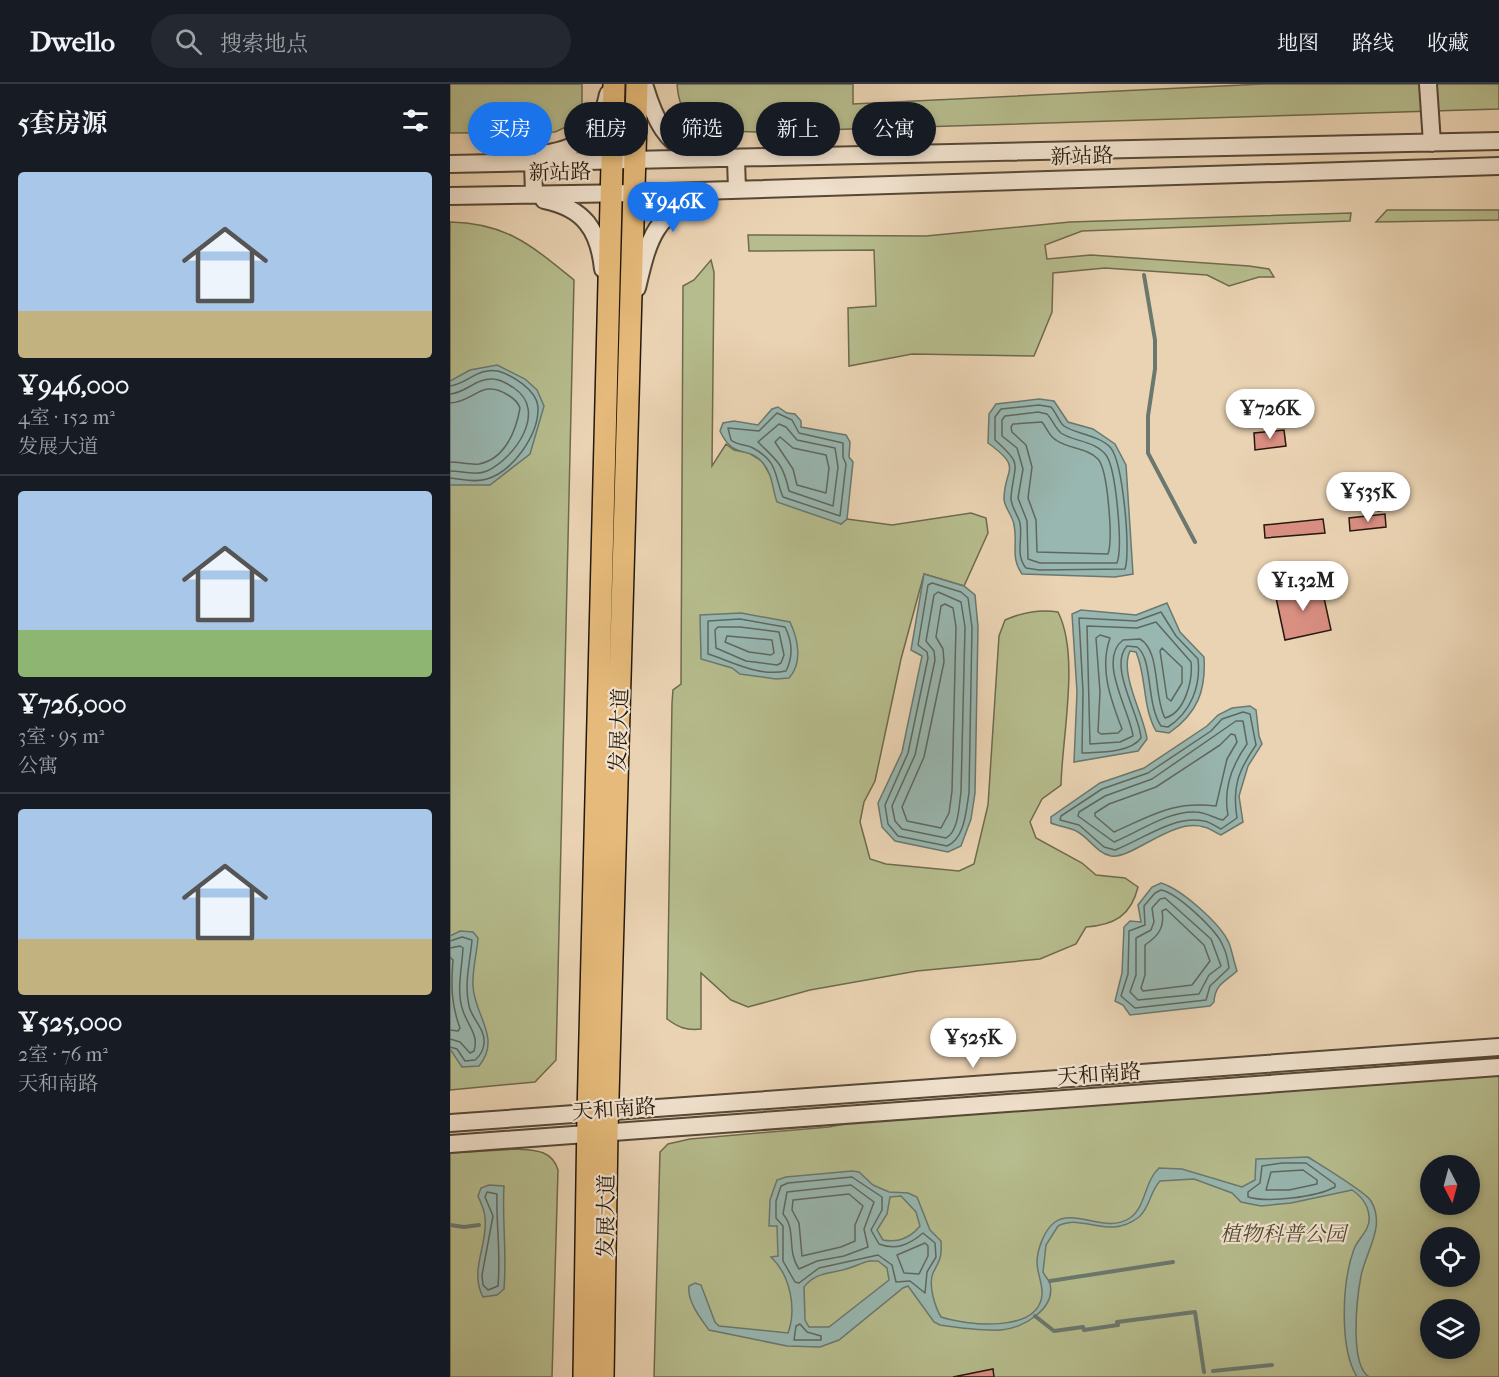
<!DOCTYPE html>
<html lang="zh">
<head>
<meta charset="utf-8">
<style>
	body { margin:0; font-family:"IM FELL French Canon","Noto Serif SC",serif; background:#242831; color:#f1f3f6; height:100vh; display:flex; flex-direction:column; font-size:22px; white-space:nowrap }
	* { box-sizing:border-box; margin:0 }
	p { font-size:20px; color:#9ea1a6 }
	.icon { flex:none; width:33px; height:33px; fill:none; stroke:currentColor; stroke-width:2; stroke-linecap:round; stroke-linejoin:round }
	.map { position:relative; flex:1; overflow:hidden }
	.sheet { display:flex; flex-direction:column; background:#171b24; width:450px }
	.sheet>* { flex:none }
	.hud { position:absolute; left:18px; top:18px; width:570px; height:54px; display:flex; gap:12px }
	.needle { width:39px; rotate:174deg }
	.controls { position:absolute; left:970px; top:1071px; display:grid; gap:12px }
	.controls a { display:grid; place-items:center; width:60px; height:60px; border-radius:50%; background:#171b24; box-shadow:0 3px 9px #0003; font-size:30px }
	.price { position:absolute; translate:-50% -51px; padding:0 14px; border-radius:21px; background:#fff; color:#222; font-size:20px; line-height:39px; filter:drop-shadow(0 2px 3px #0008) }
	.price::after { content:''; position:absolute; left:50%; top:36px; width:18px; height:14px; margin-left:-9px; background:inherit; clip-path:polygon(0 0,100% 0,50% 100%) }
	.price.on { background:#1a73e8; color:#fff }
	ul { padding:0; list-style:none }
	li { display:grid; align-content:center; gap:12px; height:318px; padding:0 18px }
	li+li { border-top:2px solid #363941 }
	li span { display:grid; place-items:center; height:186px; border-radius:6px; color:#555 }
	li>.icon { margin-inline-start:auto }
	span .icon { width:108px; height:108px; fill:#fffc; stroke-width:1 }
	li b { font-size:26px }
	h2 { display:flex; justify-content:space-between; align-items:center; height:72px; padding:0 18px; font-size:26px }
	.chip { padding:0 21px; border-radius:27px; background:#171b24; box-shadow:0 3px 9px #0003; font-size:21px; line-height:54px }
	.chip.on { background:#1a73e8; color:#fff }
	header { display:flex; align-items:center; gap:36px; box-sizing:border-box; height:84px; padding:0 30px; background:#171b24; border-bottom:2px solid #363941 }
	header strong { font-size:28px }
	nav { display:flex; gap:33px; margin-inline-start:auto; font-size:21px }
	.search { width:420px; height:54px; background:#242831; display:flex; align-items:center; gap:15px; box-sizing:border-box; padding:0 21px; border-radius:33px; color:#9ea1a6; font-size:22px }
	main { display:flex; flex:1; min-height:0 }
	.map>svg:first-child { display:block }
	.green { fill:#b6bc8d; stroke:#6e6a4d; stroke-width:1.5; fill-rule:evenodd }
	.water { fill:#98b7b1; stroke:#6a786f; stroke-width:1.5; fill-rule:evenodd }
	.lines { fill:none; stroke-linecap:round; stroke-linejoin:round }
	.shore { stroke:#5e685f; stroke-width:1.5 }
	.stream { stroke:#6a786f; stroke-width:4 }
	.building { fill:#da8f83; stroke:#25190d; stroke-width:1.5 }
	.minor-casing { stroke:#564836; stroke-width:20 }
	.major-casing { stroke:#25190d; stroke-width:24 }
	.minor { stroke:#f1e2ce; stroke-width:16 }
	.major { stroke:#e5ba7a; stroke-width:21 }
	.labels { text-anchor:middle; stroke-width:4.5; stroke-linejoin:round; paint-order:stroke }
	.street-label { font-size:21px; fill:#25190d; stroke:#f1e2ce }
	.park-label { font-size:21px; font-style:italic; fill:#504a33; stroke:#f1e2ce }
</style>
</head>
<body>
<header>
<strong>Dwello</strong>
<div class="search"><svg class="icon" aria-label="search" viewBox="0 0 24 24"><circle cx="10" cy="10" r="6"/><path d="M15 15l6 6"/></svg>搜索地点</div>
<nav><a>地图</a><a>路线</a><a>收藏</a></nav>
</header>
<main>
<section class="sheet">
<h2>5套房源<svg class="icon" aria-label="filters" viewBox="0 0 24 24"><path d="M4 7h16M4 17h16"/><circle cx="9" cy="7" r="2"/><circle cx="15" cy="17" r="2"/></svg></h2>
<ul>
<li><span style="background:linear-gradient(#a9c7e8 75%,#c2b280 0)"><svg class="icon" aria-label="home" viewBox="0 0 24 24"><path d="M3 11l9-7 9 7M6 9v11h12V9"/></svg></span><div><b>¥946,000</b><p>4室 · 152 m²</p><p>发展大道</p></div></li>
<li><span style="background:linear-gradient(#a9c7e8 75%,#8fb573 0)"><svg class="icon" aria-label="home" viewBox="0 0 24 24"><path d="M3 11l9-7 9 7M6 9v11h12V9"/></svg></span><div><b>¥726,000</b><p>3室 · 95 m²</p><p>公寓</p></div></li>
<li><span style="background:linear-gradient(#a9c7e8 70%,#c2b280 0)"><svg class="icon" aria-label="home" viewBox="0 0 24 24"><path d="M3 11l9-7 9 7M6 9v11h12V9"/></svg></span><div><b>¥525,000</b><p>2室 · 76 m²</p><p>天和南路</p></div></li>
</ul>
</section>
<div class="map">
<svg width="1049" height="1293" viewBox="0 0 1049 1293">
	<rect width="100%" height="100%" fill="#ead3b3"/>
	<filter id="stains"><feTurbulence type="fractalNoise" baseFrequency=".00333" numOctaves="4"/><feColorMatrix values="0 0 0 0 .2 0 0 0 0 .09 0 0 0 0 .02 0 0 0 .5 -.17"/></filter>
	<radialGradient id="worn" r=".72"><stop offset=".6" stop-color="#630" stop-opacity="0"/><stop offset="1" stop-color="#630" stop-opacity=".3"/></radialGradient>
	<path class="green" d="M0,0H132V19L127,38L105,48L0,49Z
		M227,0H403V20L813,0H1049V25L306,48C263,46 231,53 227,0Z
		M937,126H1049V136L926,138Z
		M901,129L900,137L632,147L595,161L597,175L641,171L799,182L819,185L824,193H809L779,202L757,191L655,184L603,189L602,228L584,272L462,270L399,282L398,224L426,222L424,166L299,167L298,151L476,152L620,138Z
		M0,138C57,139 82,162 124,196L106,976L85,998L0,1006Z
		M261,176L264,188L262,382L276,360L284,366L299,369L312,377L323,396L391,440L397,435L442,441L521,429L536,434L538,449L514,502L474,490L451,575L425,697L414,718L410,738L420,775L436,780L509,787L524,780L538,721L549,552L555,536C573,528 589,525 608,528C630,571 612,653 611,701L592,715L580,738L586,754L632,779L646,791L675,794L688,803C681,832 664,841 636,843L626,860L590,875L467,887L360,906L298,923L281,916L251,889V945C236,947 228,943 217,935L222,619L223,606L231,600L233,202L244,196Z
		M1049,990V1293H204L210,1068L218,1060L240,1055L379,1043L410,1037ZM981,1082H1020V1120H981ZM981,1154H1020V1192H981ZM981,1226H1020V1264H981Z
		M67,1065C85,1066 102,1066 108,1086L102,1293H0V1069Z"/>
	<path class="water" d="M47,281L75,295L87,306L94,322L80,370L40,401H0V297L20,286Z
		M589,315L604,317L618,338L643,345L665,360L676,381L683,490L665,493L572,490C560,473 568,460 564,441C563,432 554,423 554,415C554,384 574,385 538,359L539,330L546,320Z
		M328,323L337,329L345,330L351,337V343L396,351L400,358L399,373L403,378L397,435L391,440L327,418C322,404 323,391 313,379C297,360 284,377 270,347L273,339L284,337L308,341L322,325Z
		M474,490L514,502L525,511L528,543L525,709L521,735L511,762L498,768L445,757L432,743L428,719L452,668L472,572L461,566Z
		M717,519L730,548L754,573C756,606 748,629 719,649L706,647C692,622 697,594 686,568L680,567C669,590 694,631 697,655L688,667L624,678L627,608L622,530L631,526L686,531Z
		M291,529L340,538C348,555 353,579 339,594L326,595L290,590L282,584L251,575L250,531Z
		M800,622L806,626L809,652L812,660L798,682L789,712L793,738L771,751C765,749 760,744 754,743C723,733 683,775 661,772C647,769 640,755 628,748C620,743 610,743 601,739V733L650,699L694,684L757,642L768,631L782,624Z
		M711,799C731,805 770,839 779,859C782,867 784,878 787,887C775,898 765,900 764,918L760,922L680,931L673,921L665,917L672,889L674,843L680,837L691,838L688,821L702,803Z
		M10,847L23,848L28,854C27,869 22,886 23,902C24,931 52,954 29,982L12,983L0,965V852Z
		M858,1073C869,1080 917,1109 921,1117C936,1142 916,1167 911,1192C907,1213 899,1280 919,1293H907C889,1263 892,1198 904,1165C908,1154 921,1146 919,1132C918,1121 911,1112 902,1106L841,1119L811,1122L791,1118L782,1109L744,1095L710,1097C700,1107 700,1124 689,1133C658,1157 635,1129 608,1142L596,1161L593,1188C595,1193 599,1195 600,1200C606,1225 572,1245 551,1246C531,1247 510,1244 490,1241L484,1238L458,1202L453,1204L389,1256L370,1263L337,1262L259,1246C250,1234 237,1217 239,1202L245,1199L251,1201L265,1238L269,1242L338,1249C347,1224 340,1191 321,1173L328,1172L327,1142H319L320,1116L327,1096L336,1093L402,1087L409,1088L423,1101L439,1108L458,1109L467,1113L480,1146L491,1157C492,1174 490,1175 483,1189C478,1201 485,1223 491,1233C515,1241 588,1250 592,1211C593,1200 587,1189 587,1179C587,1166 594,1146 605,1138C625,1124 656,1150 680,1134C696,1123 694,1098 709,1084L732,1085L792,1103L805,1096L806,1075ZM451,1112L466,1128L470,1142C460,1154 448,1159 433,1156L427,1146L437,1130L440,1113ZM419,1177H428L437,1184L439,1196L379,1243H359L355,1236L354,1203C366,1188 379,1190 396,1185C404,1183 411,1179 419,1177Z
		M39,1101L54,1102C52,1136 57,1170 54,1205L47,1211L33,1213C19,1186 38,1162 35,1134C35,1127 31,1119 28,1112L31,1104Z"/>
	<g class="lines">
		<path class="shore" d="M0,302C17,300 28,283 48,287C62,291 87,306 88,323C89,351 63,387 37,395C25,399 12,395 0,394
			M0,310C16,309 26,294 43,295C50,295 58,300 64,304C98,327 65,374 37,387C26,392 12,387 0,387
			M0,319C25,318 31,294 58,311C63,314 68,318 70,324C66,347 55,375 29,380C20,381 9,378 0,378
			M589,321L601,323C606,328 609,338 614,342C623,349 648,351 660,363C673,377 681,468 675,485L589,486L576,484C565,471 573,455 570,439C568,431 560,421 561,413C564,378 574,382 545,356V333L551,325Z
			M588,328L597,330C602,335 605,344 611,349C624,358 644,356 656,371C666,384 673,463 667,479H590L578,475L577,437L568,414L573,385L567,364L552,352V336L555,332Z
			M327,329L342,336L349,349L393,359V373L396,380L390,432L333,413C324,392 329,378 303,364C296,360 288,362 281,356L278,344L309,347Z
			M592,338C597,344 599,352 606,356C618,365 636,363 648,375C658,386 663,456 658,470L587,468L586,436L578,414L582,383L576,361L562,348L561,343L563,340Z
			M329,340L336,343L347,356L385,364L388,383L383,422L339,407C333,379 327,377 308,358Z
			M330,353L343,364L376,371L379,384L376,409L347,401L343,385L325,358Z
			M482,499L511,508L518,514L522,543L519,709C516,727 515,754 497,762L448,752L438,740L435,721L458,669L478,574L477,568L468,561L478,501Z
			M488,508L511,518L515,543L511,708C509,721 509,747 496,754L452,745L445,737L442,722L465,671L485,576L484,567L476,557L484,511Z
			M495,520L503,524L506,543L502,707L499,729L491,744L457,737L452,723L474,673L494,578L493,565L486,553L491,522Z
			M711,528L726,552L748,575C751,602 741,628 718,643L711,642C696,620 703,574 687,563L677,562C658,583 690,631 691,654C680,669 650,668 632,669L633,608L629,534L686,537Z
			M290,535L335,543C342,557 343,573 336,587C309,593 283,578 258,570V537Z
			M706,538L741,578C743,596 735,629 715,634C703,612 711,567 690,555L673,556C647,576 680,627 683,652L670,658L640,660L637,542L687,544Z
			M268,543H290L329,548L334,571L331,579L327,581L296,577L266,564L265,546Z
			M650,551L660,554C649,585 661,616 672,645L668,649L651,650L648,648L650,608L646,554Z
			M277,552L322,556L324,569L321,571L299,568L275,558Z
			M712,564L732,583V599L721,617L717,614L710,567Z
			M793,628L800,630L806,661C788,687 782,703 787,734L771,745C765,742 760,738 754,737C723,731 692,756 665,766L654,763L629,741L610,736L611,732L652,705L698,689L761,647L772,635Z
			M786,637H793L797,660C782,681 773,705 778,731L773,736C763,734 756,728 745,728C717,727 689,748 664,758L628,732L629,728L655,712L702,695Z
			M781,650L785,651L787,658L777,675L766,722C722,717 703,731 664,748L645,732V729L659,720L706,703L770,661Z
			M711,806C727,809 767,846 773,862C776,868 778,877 779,884L760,902L756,916L685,924L671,912L678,890L679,847L695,841L694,822L705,809Z
			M715,814L761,855L771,882L759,891L749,910L688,916L680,908L686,891V854L701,846L704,838L702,824L710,815Z
			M716,825L754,861L760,877L742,901L693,907L691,904L695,891V861C708,852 715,844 712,827Z
			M0,857L12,853L22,856C20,878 14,900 19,922C22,935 36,946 34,960C33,967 30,972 25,976L15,977L7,965L0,963
			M0,864L10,862L13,864C12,885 6,907 13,927C18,942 29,951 24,967L20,969L10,958L0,955
			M0,873L3,876C1,902 1,920 10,944L8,947L0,946
			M832,1079H856L885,1100V1103C867,1113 817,1119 798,1113V1108L810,1099L812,1082Z
			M853,1086L867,1096V1100L839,1106H816L821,1088Z
			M402,1093L432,1113V1126L421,1146L429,1160C446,1167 460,1160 473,1149L485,1159L486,1173L477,1188L475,1209L460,1197L446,1198L442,1181L428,1171L369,1184L349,1199L345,1198L333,1177V1142L326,1134V1117L331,1102L338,1099Z
			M401,1101L424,1118L414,1145L418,1163L394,1172L367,1177L349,1185C336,1166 347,1146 333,1130L337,1108Z
			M37,1108L47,1110C46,1140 51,1170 48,1202L38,1206L33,1201L32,1191L43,1132L35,1113Z
			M399,1110L413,1122L405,1141V1157L391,1163L352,1172L349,1139L342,1126L343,1116Z
			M475,1159L478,1162V1172L469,1190L454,1189L447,1171Z
			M350,1240L357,1248L371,1252V1256H344L346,1242Z"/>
		<path class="stream" d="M694,191L705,256V285L698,332V369L745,458
			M0,1141L14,1143L29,1141
			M600,1197L723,1178
			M585,1232L604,1247L633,1243L634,1246L668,1241L667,1238L745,1228L754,1288
			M763,1287L822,1281"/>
	</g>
	<path class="building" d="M834,346L836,362L805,366L804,349Z
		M931,390L935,426L928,427L924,391Z
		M935,430L936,443L900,447L899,434Z
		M873,435L875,449L815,454L814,441Z
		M871,500L881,546L835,556L825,509Z
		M543,1285L544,1293H503Z"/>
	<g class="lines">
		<g class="minor-casing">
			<path id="minor" d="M194,0C203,31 217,68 254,70
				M978,0L982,59
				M94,70C134,63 150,50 158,10
				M286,75L287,106
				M83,78L84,110
				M0,80L1049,57
				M0,112L184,109L1049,82
				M94,116C134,124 149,146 153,185
				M187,204C198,157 205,125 257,114
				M0,1039L1049,963
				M0,1060L1049,983"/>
		</g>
		<g class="major-casing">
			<path id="major" d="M134,1293L138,1031L164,0
				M153,1293L157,1048L187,0"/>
		</g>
		<use href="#minor" class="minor"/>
		<use href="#major" class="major"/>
	</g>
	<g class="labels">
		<g class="street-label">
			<text transform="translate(632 72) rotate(-2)" y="7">新站路</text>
			<text transform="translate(110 88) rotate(-1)" y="7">新站路</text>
			<text transform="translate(169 646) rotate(-88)" y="7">发展大道</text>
			<text transform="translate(649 990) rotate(-4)" y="7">天和南路</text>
			<text transform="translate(164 1025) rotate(-4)" y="7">天和南路</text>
			<text transform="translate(156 1132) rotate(-89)" y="7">发展大道</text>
		</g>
		<g class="park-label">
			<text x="833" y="1157">植物科普公园</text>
		</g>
	</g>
	<rect width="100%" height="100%" filter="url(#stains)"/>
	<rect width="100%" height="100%" fill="url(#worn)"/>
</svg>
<div class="controls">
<a><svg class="needle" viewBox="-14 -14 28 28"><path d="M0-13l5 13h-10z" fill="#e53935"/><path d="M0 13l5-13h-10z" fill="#9ea1a6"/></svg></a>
<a><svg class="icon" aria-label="locate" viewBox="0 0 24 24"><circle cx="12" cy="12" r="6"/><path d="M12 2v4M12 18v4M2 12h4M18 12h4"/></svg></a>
<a><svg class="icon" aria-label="layers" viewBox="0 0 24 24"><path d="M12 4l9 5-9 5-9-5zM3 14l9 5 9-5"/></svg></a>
</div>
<b class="price on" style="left:223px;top:149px">¥946K</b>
<b class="price" style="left:820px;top:356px">¥726K</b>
<b class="price" style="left:918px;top:439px">¥535K</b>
<b class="price" style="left:853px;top:528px">¥1.32M</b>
<b class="price" style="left:523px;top:985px">¥525K</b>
<div class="hud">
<a class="chip on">买房</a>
<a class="chip">租房</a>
<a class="chip">筛选</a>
<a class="chip">新上</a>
<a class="chip">公寓</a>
</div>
</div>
</main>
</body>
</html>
